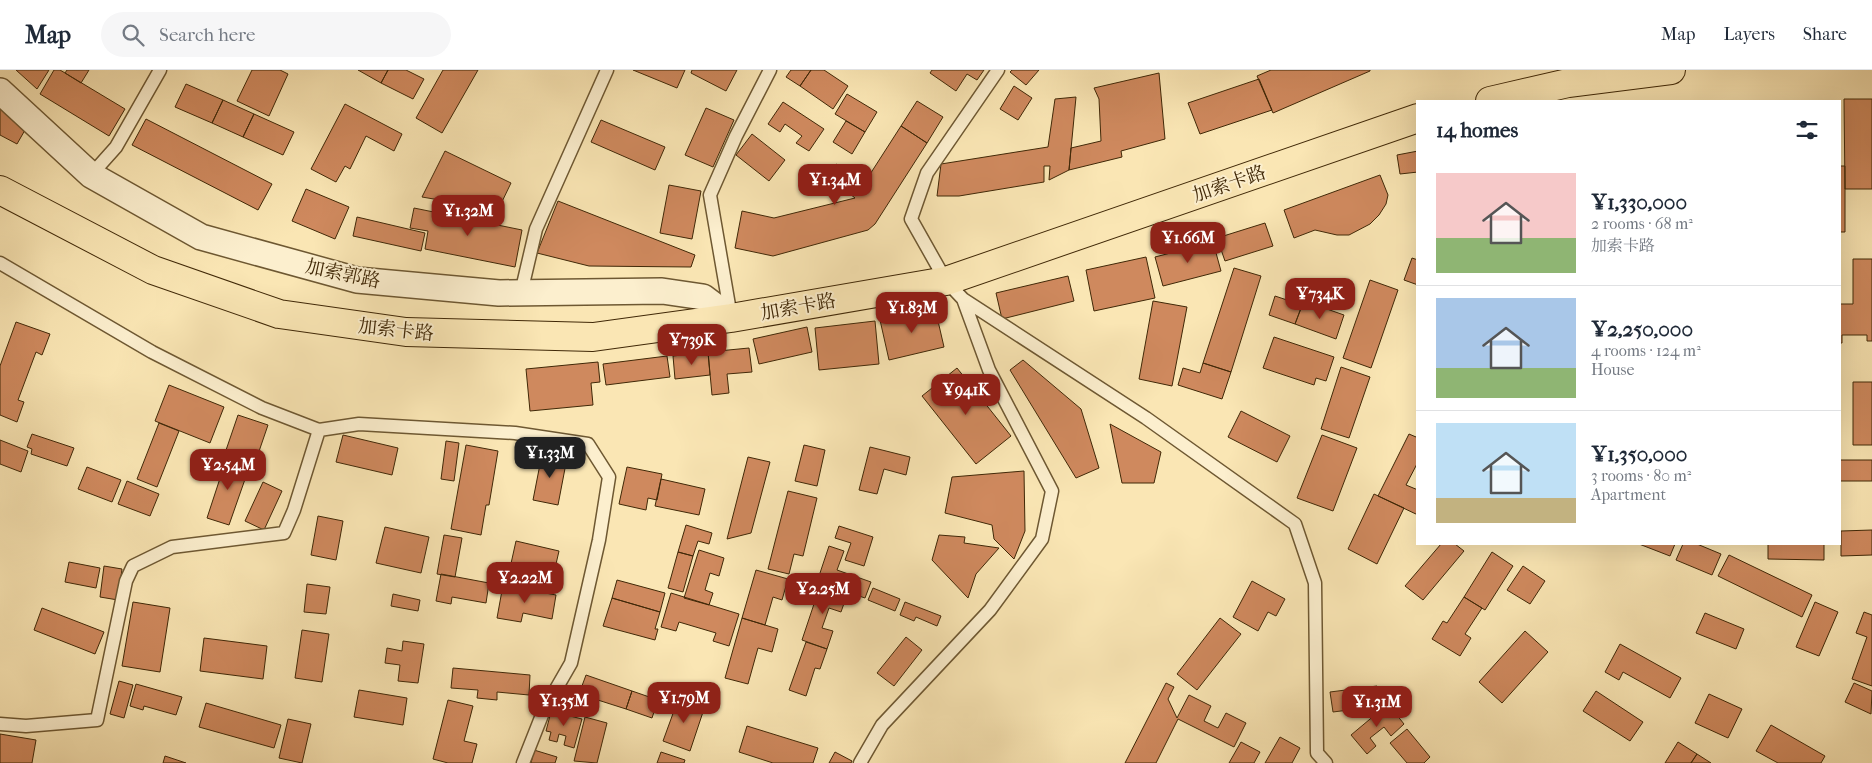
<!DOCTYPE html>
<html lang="en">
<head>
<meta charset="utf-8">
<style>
	body { margin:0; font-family:"IM FELL French Canon","Noto Serif SC",serif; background:#f6f6f7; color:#1f2937; height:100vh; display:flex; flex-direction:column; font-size:19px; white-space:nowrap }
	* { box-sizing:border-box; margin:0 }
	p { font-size:16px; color:#747a83 }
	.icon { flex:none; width:28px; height:28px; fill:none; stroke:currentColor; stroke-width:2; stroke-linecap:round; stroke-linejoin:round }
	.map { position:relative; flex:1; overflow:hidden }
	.drawer { position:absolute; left:1416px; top:30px; width:425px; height:445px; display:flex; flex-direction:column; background:#fff; border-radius:0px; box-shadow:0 5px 20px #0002 }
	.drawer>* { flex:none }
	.price { position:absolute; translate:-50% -42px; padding:0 11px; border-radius:10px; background:#8f2418; color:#fff; font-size:16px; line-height:32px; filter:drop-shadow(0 1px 2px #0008) }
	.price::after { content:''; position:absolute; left:50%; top:30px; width:15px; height:11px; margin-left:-8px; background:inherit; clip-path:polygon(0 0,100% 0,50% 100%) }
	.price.active { background:#222; color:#fff }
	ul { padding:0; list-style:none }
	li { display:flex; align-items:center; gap:15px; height:125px; padding:0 20px }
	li+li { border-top:1px solid #e0e1e3 }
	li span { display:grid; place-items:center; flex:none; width:140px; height:100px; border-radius:0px; color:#555 }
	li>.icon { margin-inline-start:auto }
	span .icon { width:60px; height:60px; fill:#fffc; stroke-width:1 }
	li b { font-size:21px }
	h2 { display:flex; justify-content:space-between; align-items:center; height:60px; padding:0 20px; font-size:21px }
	header { display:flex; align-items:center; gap:30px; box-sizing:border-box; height:70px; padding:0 25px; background:#fff; border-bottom:1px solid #e0e1e3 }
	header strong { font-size:24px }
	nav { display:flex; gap:28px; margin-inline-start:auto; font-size:18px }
	.search { width:350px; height:45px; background:#f6f6f7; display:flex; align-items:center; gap:12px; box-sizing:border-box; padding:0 18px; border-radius:28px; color:#747a83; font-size:19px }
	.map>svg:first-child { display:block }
	.building { fill:#cf895e; stroke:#402807 }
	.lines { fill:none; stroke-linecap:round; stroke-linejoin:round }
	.lane-casing { stroke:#6e5832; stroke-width:15 }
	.street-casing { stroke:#6e5832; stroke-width:28 }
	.primary-casing { stroke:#402807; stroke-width:30 }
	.lane { stroke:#fcefce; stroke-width:12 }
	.street { stroke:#fcefce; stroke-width:25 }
	.primary { stroke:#fae6b4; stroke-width:28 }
	.labels { text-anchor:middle; stroke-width:4; stroke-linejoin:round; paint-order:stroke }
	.street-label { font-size:19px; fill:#402807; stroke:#fcefce }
</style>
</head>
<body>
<header>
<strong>Map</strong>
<div class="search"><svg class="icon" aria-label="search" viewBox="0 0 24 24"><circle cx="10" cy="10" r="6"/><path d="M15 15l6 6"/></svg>Search here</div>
<nav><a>Map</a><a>Layers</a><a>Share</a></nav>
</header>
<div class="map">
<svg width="1872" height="693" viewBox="0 0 1872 693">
	<rect width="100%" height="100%" fill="#fae6b4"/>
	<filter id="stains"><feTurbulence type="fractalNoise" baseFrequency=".004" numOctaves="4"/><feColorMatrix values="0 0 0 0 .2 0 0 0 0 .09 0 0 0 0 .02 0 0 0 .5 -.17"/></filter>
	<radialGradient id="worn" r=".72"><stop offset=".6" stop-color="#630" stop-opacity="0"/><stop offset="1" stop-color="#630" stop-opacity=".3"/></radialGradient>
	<path class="building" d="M16,0H49L37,19Z
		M54,0H60L125,39L109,66L40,24Z
		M67,0H89L81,13L65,3Z
		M252,0H280L288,4L269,46L237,31Z
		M358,0H388L381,13Z
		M388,0H406L424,9L413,29L381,13Z
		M443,0H478L442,63L416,48Z
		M633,0H685L677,18Z
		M692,0H737L726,21L691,3Z
		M791,0H811L800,16L786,7Z
		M811,0H824L848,16L833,39L800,16Z
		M932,0H984L977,10L967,4L956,21L930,3Z
		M1012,0H1039L1026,15L1010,2Z
		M1271,0H1370V1L1273,43L1257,6Z
		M1159,3L1165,69L1121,81L1122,87L1069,100L1071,78L1101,71L1099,29L1094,18Z
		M1259,9L1272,40L1200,64L1188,33Z
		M186,14L223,30L212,53L175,37Z
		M1014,16L1032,28L1018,50L1000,39Z
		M847,24L877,42L865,62L835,44Z
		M1076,27L1069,100L1049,110L1050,96H1044V112L959,126H937L941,94L1048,77L1055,29Z
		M1844,29H1872V119H1845Z
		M223,30L254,44L243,67L212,53Z
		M917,31L943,47L927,73L901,56Z
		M783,32L824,59L809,81L796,73L802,66L785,54L780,62L768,54Z
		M345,34L402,64L394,81L366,66L350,99L345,96L336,112L311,99Z
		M706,38L734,50L713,97L685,85Z
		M0,39L25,60L17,74L0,65Z
		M254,44L294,62L283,85L243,67Z
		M146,49L272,114L258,140L132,75Z
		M601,50L665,77L655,100L591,72Z
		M846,51L865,62L852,84L833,72Z
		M901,56L927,73L875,154L868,160L773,186L735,178L742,141L774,148L855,128L829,107L836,94L865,112Z
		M752,64L785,90L769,111L736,85Z
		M445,81L511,113L498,140L422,127Z
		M1418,81V102L1400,104L1397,85Z
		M1840,96H1845V162H1840Z
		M1380,105L1388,125L1386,134L1379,145L1370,154L1349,165H1337L1315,160L1294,168L1284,140Z
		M669,115L701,121L692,169L660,163Z
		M306,119L349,137L335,169L292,151Z
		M558,131L695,185L691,197L589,196L537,183Z
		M414,138L522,160L515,197L425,179L428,161L410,158Z
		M357,147L425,163L421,181L353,166Z
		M1265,153L1273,176L1225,191L1217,168Z
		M1213,172L1221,201L1163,216L1155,187Z
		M1146,187L1155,228L1094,241L1086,200Z
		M1412,188L1418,190V215L1404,210Z
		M1853,189H1872V271H1867V265H1842V273H1840V234H1853Z
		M1234,198L1261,206L1231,302L1203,293Z
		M1068,206L1074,231L1002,249L996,223Z
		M1370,210L1398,220L1371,298L1343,288Z
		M1275,226L1302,235L1295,254L1269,245Z
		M1153,231L1187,237L1172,316L1139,309Z
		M1304,231L1344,245L1336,269L1295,254Z
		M935,238L944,277L889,290L880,250Z
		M875,251L879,294L819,300L815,258Z
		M16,252L50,264L42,285L36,282L18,330L24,332L17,352L0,345V296Z
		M807,257L812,282L759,294L753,269Z
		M1274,267L1334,287L1326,311L1316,308L1314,315L1263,298Z
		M749,278L752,302L727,304L729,323L712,325L708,282Z
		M708,282L710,305L675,309L673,286Z
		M667,286L670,307L606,315L603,294Z
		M1023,290L1081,339L1099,398L1076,408L1010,300Z
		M598,292L600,312L591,313L593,335L530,341L526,299Z
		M1203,293L1231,302L1222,329L1178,315L1183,298L1200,303Z
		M1341,297L1370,307L1349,368L1321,359Z
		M957,298L1011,366L976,394L922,326Z
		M1853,312H1872V375H1853Z
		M169,315L224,337L210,373L155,351Z
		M1241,341L1290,366L1277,392L1228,367Z
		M238,345L268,355L254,396L224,386Z
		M159,353L179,361L157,417L137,409Z
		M1110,354L1161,382L1154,413H1122Z
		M32,364L74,378L67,396L31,384L32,379L27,377Z
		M1409,364L1416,367L1418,364V392L1406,415L1418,420V445L1378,426Z
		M343,365L398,378L392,405L336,392Z
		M1322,365L1357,378L1333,441L1297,428Z
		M0,370L28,381L21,402L0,394Z
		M446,371L459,373L454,411L441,409Z
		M466,375L498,381L489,435H486L481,465L451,459Z
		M804,375L825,380L817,416L795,411Z
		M870,377L910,387L906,405L884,399L877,424L859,420Z
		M542,384L567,388L558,435L533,430Z
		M227,387L250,395L229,455L207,448Z
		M748,387L770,392L751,463L727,469Z
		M1840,390H1872V411H1840Z
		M87,397L121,410L112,432L78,419Z
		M627,397L662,404L657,430L648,428L646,440L619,434Z
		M1024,401L1025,461L1014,489L994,469L992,455L945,443L952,407Z
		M661,409L705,419L699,445L655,436Z
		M127,411L159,424L150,446L118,434Z
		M263,412L282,421L264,460L245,451Z
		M788,421L817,428L803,486L794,484L789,504L768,499Z
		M1374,424L1404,438L1377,494L1348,479Z
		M318,446L343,451L336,490L311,485Z
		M686,455L712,463L709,474L698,471L693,486L678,482Z
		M839,456L873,467L864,496L845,490L851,473L835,468Z
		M385,457L429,467L421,503L376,493Z
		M1872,460V485L1841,486V461Z
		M444,465L462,468L455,507L437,504Z
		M939,465L965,467L964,473L999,478L976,504L968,528L932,490Z
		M516,471L559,481L553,507L510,498Z
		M1441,474H1455L1464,481L1423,530L1405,516Z
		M1639,474H1675L1670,486Z
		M1683,474H1697L1721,484L1712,505L1676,490Z
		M1768,474H1824V490L1768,489Z
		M829,476L844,481L837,500L871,512L865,528L817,512Z
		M699,480L724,488L719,506L710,503L705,520L713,523L709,535L684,528Z
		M678,482L693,486L683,522L668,518Z
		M1492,482L1513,496L1485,540L1464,527Z
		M1729,485L1812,525L1802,547L1718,506Z
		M69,492L100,498L96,518L65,512Z
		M104,496L122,499L118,530L100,527Z
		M1523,496L1545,511L1530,534L1507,520Z
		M756,500L788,509L782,530L773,527L765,555L742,548Z
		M441,504L489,513L486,533L452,527L451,534L436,531Z
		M617,510L665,523L660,542L612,528Z
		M1252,511L1285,529L1276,546L1268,542L1258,561L1233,547Z
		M821,513L848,522L841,542L829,538L822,558L833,561L827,579L802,570Z
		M307,514L330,517L326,544L304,542Z
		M503,515L556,525L552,549L523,543L521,552L497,548Z
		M873,518L900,529L895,541L868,530Z
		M671,523L739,544L729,576L713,571L716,563L679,552L676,561L661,557Z
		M393,524L420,530L418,541L391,536Z
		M1464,527L1482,538L1465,564L1471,568L1460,586L1432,569L1443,551L1447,553Z
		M612,528L660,542L655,559H658L655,570L603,556Z
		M133,532L170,538L160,602L122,596Z
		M905,532L941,546L937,556L916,547L914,551L900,545Z
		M1815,532L1838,542L1819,586L1796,577Z
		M42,538L104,562L95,584L34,560Z
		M1864,542L1872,545V616L1852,609L1867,567L1856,563Z
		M1705,543L1744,559L1736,579L1696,563Z
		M742,548L778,559L772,582L758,578L748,614L725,608Z
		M1220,548L1241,564L1197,620L1177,604Z
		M302,560L329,564L322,612L295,608Z
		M1525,561L1548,582L1502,633L1479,612Z
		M906,567L922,580L894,616L877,603Z
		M204,568L267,576L263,609L200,601Z
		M403,571L424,574L418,613L398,611L400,595L385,593L387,578L402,581Z
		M806,572L827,579L820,599L815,598L806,626L789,620Z
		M1620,574L1681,608L1670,628L1623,602L1619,610L1605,602Z
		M453,598L530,605L529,625L497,622V630L477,628L478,620L451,618Z
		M586,605L632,621L626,639L579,624Z
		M119,611L133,615L124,648L110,644Z
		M1166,613L1174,617L1168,629L1177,648L1189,625L1211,636L1204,651L1218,658L1226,643L1246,653L1234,677L1178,649L1156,693H1125Z
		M1854,613L1872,621L1871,644L1845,632Z
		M136,614L182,627L176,645L144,636L143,640L130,636Z
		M1377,616L1380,636L1333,642L1330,622Z
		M359,620L407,628L403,655L354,647Z
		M632,621L658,630L652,648L626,639Z
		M1596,621L1643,652L1630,671L1583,641Z
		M1709,624L1742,639L1728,668L1695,653Z
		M679,627L705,636L690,681L663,671Z
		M448,630L473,636L464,671L477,674L472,693H448L433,689Z
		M206,633L281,655L274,678L199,657Z
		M1388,634L1404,654L1391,666L1384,657L1370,668L1376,676L1367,684L1351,665Z
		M552,638L571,643L570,646L582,649L574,678L564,675L566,666L559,664L557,672L549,670L551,662L546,661Z
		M585,647L607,653L597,693L574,691Z
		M288,649L311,654L302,693L279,688Z
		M1771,655L1825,686L1821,693H1778L1756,681Z
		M747,656L818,678L813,693H773L739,682Z
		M1407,659L1430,687L1424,693H1407L1390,673Z
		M0,664L36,670L32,693H0Z
		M1280,667L1300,678L1292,693H1265Z
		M1241,672L1260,682L1254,693H1229Z
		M1678,672L1697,684L1691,693H1665Z
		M534,680L557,687L555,693H531Z
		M661,682L685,690L684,693H657Z
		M835,682L852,691L851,693H829Z
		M1697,684L1711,693H1691Z
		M165,686L186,693H163Z"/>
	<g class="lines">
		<g class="lane-casing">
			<path id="lane" d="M998,0L927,103L911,149L946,211L963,229L1146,348L1295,454L1315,513L1317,683L1326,693
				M91,105L116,77L160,0
				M0,193L152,282L262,338L319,360L359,354L515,363L588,374L609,407L599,470L571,593L544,640L523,693
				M521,223L536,159L607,0
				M731,247L710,125L736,66L770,0
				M0,654L26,656L97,650L126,511L133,496L172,477L284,463L294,440L319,360
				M860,693L882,655L990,540L1042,469L1052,421L989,300L963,229"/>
		</g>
		<g class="street-casing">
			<path id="street" d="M0,21L91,105L201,167L357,210L499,223L662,221L703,227L731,248"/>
		</g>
		<g class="primary-casing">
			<path id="primary" d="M1490,31L1568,13L1671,0
				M0,120L153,200L279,244L406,262L593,267L731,248L946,211L1418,48"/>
		</g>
		<use href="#lane" class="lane"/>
		<use href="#street" class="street"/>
		<use href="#primary" class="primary"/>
	</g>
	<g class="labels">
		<g class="street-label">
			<text transform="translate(1229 113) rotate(-19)" y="7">加索卡路</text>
			<text transform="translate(343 203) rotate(12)" y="7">加索郭路</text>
			<text transform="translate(798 236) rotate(-10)" y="7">加索卡路</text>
			<text transform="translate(396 259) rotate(6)" y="7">加索卡路</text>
		</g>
	</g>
	<rect width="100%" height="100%" filter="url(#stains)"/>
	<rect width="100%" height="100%" fill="url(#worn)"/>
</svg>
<b class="price" style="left:835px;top:136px">¥1.34M</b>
<b class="price" style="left:468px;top:167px">¥1.32M</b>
<b class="price" style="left:1188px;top:194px">¥1.66M</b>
<b class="price" style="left:1320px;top:250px">¥734K</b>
<b class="price" style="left:912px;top:264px">¥1.83M</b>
<b class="price" style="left:692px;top:296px">¥739K</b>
<b class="price" style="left:966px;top:346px">¥941K</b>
<b class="price active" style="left:550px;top:409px">¥1.33M</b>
<b class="price" style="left:228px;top:421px">¥2.54M</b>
<b class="price" style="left:525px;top:534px">¥2.22M</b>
<b class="price" style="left:823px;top:545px">¥2.25M</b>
<b class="price" style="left:684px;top:654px">¥1.79M</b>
<b class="price" style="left:564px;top:657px">¥1.35M</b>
<b class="price" style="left:1377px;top:658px">¥1.31M</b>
<section class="drawer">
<h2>14 homes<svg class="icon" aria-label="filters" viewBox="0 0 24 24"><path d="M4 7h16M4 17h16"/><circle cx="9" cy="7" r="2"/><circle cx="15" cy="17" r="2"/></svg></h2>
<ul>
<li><span style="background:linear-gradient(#f6c9c9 65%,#8fb573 0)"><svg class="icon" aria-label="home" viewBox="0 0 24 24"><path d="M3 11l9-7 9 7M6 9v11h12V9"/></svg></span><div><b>¥1,330,000</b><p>2 rooms · 68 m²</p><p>加索卡路</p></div></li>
<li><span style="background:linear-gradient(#a9c7e8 70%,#8fb573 0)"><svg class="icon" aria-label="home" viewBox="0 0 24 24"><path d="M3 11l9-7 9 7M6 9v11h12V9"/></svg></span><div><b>¥2,250,000</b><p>4 rooms · 124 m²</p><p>House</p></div></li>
<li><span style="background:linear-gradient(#bfe0f5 75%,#c2b280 0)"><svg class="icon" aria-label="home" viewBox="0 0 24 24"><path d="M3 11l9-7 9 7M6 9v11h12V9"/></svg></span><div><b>¥1,350,000</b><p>3 rooms · 80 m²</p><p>Apartment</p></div></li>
</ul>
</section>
</div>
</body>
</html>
